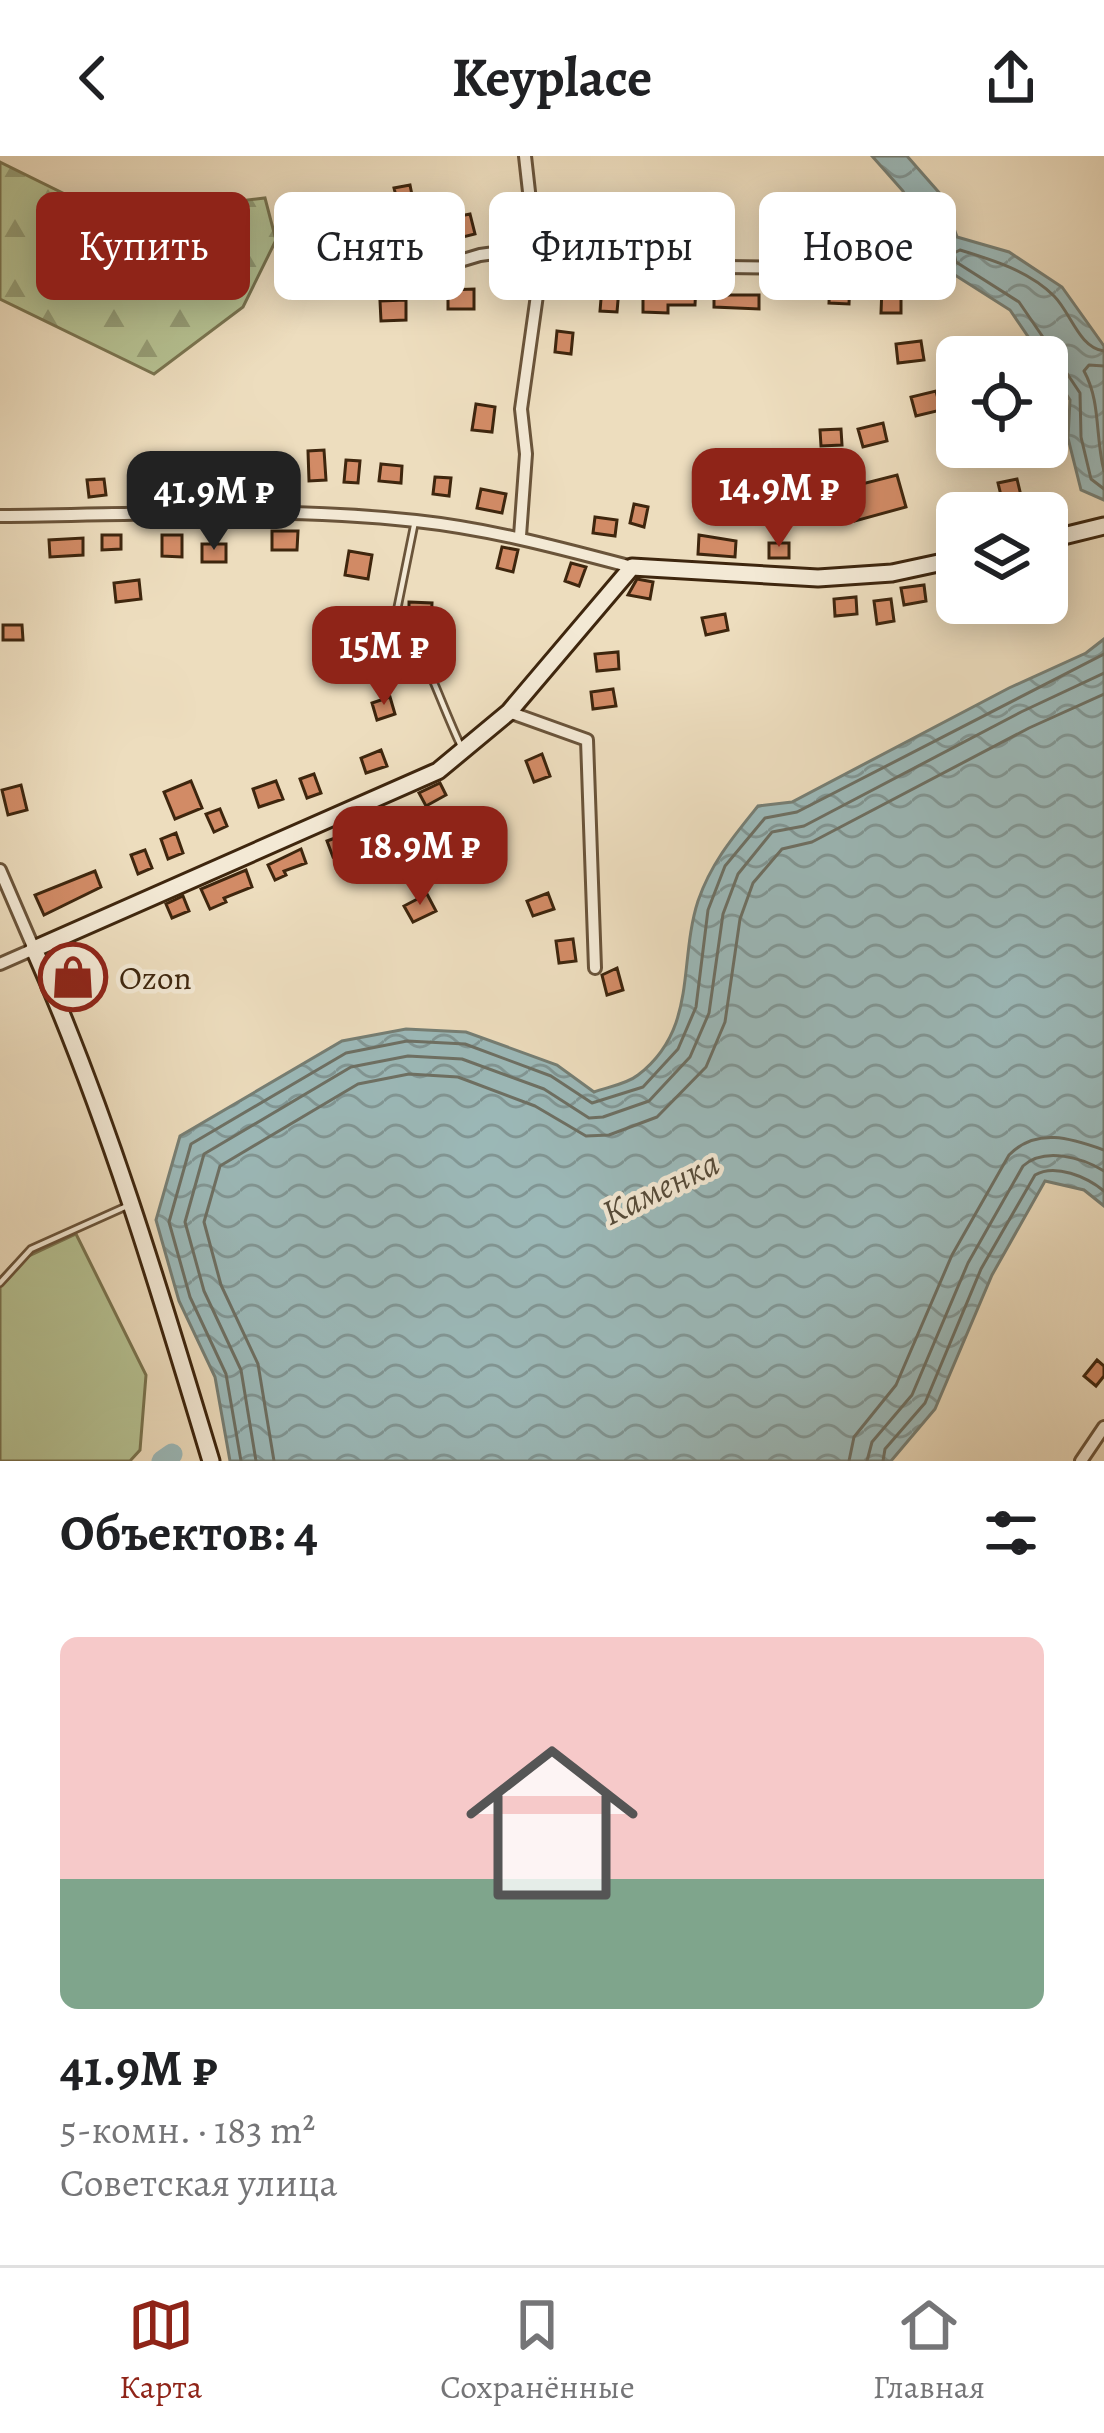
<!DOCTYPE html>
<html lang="ru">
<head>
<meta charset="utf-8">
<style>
	body { margin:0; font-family:Alegreya,serif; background:#f6f6f6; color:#202124; height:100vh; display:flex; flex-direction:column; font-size:45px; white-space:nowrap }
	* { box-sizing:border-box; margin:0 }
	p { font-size:39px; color:#757577 }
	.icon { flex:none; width:66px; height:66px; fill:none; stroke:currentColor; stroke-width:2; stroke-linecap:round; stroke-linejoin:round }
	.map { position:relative; height:1305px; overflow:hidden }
	.side { display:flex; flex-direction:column; background:#fff; flex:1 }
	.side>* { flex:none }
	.banner { position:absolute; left:36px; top:36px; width:1032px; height:108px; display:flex; gap:24px }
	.controls { position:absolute; left:936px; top:180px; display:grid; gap:24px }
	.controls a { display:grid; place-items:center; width:132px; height:132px; border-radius:18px; background:#fff; box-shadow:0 6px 30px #0003; font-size:60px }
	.price { position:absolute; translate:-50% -102px; padding:0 27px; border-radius:24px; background:#8f2418; color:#fff; font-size:39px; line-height:78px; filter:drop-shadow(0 3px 6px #0008) }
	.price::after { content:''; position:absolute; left:50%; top:72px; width:36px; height:27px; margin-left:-18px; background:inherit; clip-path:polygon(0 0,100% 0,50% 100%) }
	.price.active { background:#222; color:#fff }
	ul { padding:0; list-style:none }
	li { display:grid; align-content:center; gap:24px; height:636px; padding:0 60px }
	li+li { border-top:3px solid #e0e0e0 }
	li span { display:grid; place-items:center; height:372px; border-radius:18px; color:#555 }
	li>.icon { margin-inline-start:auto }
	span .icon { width:216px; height:216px; fill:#fffc; stroke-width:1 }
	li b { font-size:51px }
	h2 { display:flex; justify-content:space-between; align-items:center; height:144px; padding:0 60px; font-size:51px }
	.chip { padding:0 42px; border-radius:18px; background:#fff; box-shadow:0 6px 30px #0003; font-size:42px; line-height:108px }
	.chip.active { background:#8f2418; color:#fff }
	header { display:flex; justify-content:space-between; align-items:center; height:156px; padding:0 60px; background:#fff; font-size:54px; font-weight:700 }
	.dock { display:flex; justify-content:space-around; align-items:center; height:168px; border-top:3px solid #e0e0e0; background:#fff; font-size:33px; color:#757577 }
	.dock a { display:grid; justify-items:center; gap:6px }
	.dock .active { color:#8f2418 }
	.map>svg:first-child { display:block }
	.forest { fill:url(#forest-firs); stroke:#7a7450; stroke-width:3 }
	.garden { fill:#b6c293; stroke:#7a7450; stroke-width:3 }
	.water { fill:url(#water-waves); stroke:#767f75; stroke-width:3 }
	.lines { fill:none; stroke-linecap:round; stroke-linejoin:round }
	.shore { stroke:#6d7064; stroke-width:3 }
	.river { stroke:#9cbaba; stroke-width:21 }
	.building { fill:#d28b66; stroke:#3e260e; stroke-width:3 }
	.lane-casing { stroke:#6a543a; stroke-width:10 }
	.street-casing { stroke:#6a543a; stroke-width:16 }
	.secondary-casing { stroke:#3e260e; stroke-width:21 }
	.lane { stroke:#f3e9d5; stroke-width:4.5 }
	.street { stroke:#f3e9d5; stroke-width:10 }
	.secondary { stroke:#f3e9d5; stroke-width:15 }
	.labels { text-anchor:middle; stroke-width:9; stroke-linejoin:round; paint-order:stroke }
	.poi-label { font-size:33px; fill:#3e260e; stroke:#f3e9d5; text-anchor:start }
	.water-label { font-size:36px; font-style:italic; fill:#564b39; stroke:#f3e9d5 }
</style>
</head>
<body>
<header><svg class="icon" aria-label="back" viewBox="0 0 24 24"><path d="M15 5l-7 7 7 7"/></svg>Keyplace<svg class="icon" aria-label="share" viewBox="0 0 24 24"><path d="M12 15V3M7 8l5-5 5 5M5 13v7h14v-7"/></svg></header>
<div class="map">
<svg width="1104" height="1305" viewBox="0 0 1104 1305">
	<defs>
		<pattern id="forest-firs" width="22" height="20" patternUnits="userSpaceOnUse" patternTransform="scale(3)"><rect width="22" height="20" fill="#b6c293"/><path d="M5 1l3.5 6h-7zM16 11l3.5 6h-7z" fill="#959d76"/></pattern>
		<pattern id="water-waves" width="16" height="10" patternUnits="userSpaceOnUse" patternTransform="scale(3)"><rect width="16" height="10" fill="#9cbaba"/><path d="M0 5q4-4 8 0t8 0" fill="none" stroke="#819796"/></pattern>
	</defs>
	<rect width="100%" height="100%" fill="#edddbe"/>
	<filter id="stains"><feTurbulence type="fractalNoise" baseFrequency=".00167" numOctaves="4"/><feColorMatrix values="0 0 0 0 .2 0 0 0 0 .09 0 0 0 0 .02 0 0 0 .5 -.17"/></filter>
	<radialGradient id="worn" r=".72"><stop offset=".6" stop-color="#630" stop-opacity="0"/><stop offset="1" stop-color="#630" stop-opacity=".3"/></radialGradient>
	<path class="forest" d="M0,6L75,43L205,49L265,42L276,84L243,151L154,218L0,143Z"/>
	<path class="garden" d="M76,1078L146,1219L140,1294L130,1305H0V1122L14,1107Z"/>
	<path class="water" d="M872,0H907L943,41L957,81L1009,96L1062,131L1104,190V344L1081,334L1068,282L1070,244L1047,209V201H1042L1010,154L947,114L903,35Z
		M1104,483V1050L1084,1034L1045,1025L992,1119L935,1253L891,1305H230L215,1221L179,1145L156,1064L180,980L342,885L406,873L466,876L557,909L594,936C608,931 627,928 638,919C698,873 678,807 698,745C711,707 733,681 758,650L792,646L1009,532L1086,497Z"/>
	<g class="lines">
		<path class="shore" d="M1104,195C1079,192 1071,157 1054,140C1029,115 993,104 960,94L954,97L956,106L1019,146L1049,190L1052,202L1062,210L1080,237L1081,281L1091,323L1104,333
			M1104,210L1089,209L1084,215C1101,246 1095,280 1104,315
			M241,1305L226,1218L190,1141L169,1066L191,988L346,897L407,885L465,888L551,920L592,947L643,931L678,893L696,851L708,754L725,710L765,662L797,656L1104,498
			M256,1305L241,1214L204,1135L185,1066L204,998L351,911L408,900L462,903L544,933L589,962L603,961L649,945L690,901L709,857L723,758L738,718L772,676L804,670L1021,556L1104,517
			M274,1305L258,1208L221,1129L204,1066L220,1010L358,928L409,918L458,921L535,950L586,980L609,979L657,961L706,911L725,866L740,763L753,727L782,693L812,686L1029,572L1104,538
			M849,1305L854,1281L896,1229L952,1099L1009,999C1036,971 1071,982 1104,994
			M867,1305L872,1286L912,1239L968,1107L1023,1010C1044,991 1081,1001 1104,1015
			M883,1305L885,1293L925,1247L981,1113L1035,1019C1055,1007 1087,1021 1104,1035"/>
		<path class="river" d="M162,1305L172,1298"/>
	</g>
	<path class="building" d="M410,29L414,49L399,52L394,32Z
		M470,58L475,78L459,82L455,61Z
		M426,79L430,99L415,102L410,82Z
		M389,95L392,112L366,116L363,99Z
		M830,122H850L849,148L829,147Z
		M680,128L696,129L695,149H668V157L643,156V137L680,138Z
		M602,131L619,133L617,156L600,155Z
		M882,131L901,132V157H881Z
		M714,132H728V139H759V153L714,151Z
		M474,133V153H448V134Z
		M406,144V164L381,165L380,145Z
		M557,175L573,177L571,198L555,196Z
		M921,185L924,204L898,207L896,188Z
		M936,235L941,254L916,260L911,241Z
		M476,248L495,251L492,276L472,274Z
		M883,267L887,285L863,291L858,273Z
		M841,273L842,289L821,290L820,274Z
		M324,294L326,324L309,325L308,295Z
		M346,304L360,305L358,327L344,326Z
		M381,308L402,310L401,327L379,325Z
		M897,319L906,351L855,365L846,332Z
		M435,321L451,322L449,340L433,338Z
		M104,323L106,339L89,341L87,324Z
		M1017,323L1023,348L1004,352L998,327Z
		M481,333L506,338L502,357L477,352Z
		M634,348L648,351L644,371L630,367Z
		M595,361L617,364L615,380L593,377Z
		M272,375H298L297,394H272Z
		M102,379H121V393L102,394Z
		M162,379H182V401L162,400Z
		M699,379L736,385L735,401L698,398Z
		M83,382V399L50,401L49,384Z
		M769,387H789V402H769Z
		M202,388H226V406H202Z
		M502,391L518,394L513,416L497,412Z
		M349,395L372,399L368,423L345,419Z
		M571,407L586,411L579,430L565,425Z
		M637,423L653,426L650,443L628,439Z
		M139,424L141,443L116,446L114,427Z
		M924,429L926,445L904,449L901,432Z
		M856,441L857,458L835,460L834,443Z
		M891,443L894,465L877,468L874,445Z
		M409,446L432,447L431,469L414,468L409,460Z
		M725,458L728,474L706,479L702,462Z
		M3,469H22L23,484H3Z
		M388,494L392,510L368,516L364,500Z
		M618,496L619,513L597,515L595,498Z
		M613,533L616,550L593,553L591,536Z
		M390,541L395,558L377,564L372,547Z
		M381,594L387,610L366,617L361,602Z
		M542,598L550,620L534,626L526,605Z
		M314,618L321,637L307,642L300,623Z
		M191,625L202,652L175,663L164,636Z
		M276,625L283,643L259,651L253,633Z
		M440,627L446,639L426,650L419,637Z
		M21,629L27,654L8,659L2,634Z
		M220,653L227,670L214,676L206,658Z
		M372,659L383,679L333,701L327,685L360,673L357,667Z
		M176,677L183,697L168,703L161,683Z
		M301,693L306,707L284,715L286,719L275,724L268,709Z
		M145,694L152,712L138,718L131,699Z
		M246,714L252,731L224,742L226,746L210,753L201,733Z
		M95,715L101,731L44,759L35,739Z
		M548,737L554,753L533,760L527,745Z
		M427,738L436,755L413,766L404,750Z
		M183,740L189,755L172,762L166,748Z
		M573,783L576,805L559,807L556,785Z
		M88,810L95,825L74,834L67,818Z
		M617,812L623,834L607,839L602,819Z
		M1097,1204L1104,1210V1220L1096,1230L1084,1220Z"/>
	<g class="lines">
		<g class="lane-casing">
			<path id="lane" d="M415,365L397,454C425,496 439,543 460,588
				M0,1127L31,1093L127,1050"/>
		</g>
		<g class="street-casing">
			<path id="street" d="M293,136L413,119L480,99L516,94L570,109L871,113
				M0,360C138,359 278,350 416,365C490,373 560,392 632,411
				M520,380L526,298L521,253L539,125L525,0
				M509,556L587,584L595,812
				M0,714L34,793L0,808
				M1081,1305L1104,1271"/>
		</g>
		<g class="secondary-casing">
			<path id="secondary" d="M1047,384L1104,370
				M211,1305C159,1132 107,958 34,793L438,615L509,556L632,411L818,422L892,417L957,403"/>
		</g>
		<use href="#lane" class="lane"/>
		<use href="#street" class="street"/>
		<use href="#secondary" class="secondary"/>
	</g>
	<defs>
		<g id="shop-ring" transform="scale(3.45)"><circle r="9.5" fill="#f3e9d5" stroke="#8f2418" stroke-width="1.5"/><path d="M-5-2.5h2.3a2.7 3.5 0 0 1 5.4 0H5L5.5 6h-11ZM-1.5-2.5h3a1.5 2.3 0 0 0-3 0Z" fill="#8f2418"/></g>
	</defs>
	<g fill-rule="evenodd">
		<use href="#shop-ring" x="73" y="821"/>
	</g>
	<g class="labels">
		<g class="poi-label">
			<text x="119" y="833">Ozon</text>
		</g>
		<g class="water-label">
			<text transform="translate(660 1031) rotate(-26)" y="13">Каменка</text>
		</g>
	</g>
	<rect width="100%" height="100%" filter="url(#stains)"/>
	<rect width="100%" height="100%" fill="url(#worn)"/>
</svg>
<div class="controls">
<a><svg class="icon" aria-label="locate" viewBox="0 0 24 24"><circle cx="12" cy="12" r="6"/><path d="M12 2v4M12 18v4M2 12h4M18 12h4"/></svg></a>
<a><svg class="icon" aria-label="layers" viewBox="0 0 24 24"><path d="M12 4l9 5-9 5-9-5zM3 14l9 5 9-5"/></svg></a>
</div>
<b class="price" style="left:779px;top:394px">14.9M ₽</b>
<b class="price active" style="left:214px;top:397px">41.9M ₽</b>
<b class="price" style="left:384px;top:552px">15M ₽</b>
<b class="price" style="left:420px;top:752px">18.9M ₽</b>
<div class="banner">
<a class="chip active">Купить</a>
<a class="chip">Снять</a>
<a class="chip">Фильтры</a>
<a class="chip">Новое</a>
</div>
</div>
<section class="side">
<h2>Объектов: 4<svg class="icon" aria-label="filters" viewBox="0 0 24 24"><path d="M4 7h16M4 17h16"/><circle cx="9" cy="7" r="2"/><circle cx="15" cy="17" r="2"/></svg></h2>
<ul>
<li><span style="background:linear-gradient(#f6c9c9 65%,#7fa58c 0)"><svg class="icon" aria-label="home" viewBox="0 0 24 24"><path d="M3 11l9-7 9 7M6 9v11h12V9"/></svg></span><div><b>41.9M ₽</b><p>5-комн. · 183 m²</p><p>Советская улица</p></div></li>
</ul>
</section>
<nav class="dock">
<a class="active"><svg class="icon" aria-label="map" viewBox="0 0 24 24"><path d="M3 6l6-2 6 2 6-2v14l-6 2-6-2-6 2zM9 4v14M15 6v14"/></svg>Карта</a>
<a><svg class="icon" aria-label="saved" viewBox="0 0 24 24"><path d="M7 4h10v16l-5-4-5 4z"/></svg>Сохранённые</a>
<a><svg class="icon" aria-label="home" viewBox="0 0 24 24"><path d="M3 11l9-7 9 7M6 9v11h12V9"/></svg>Главная</a>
</nav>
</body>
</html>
